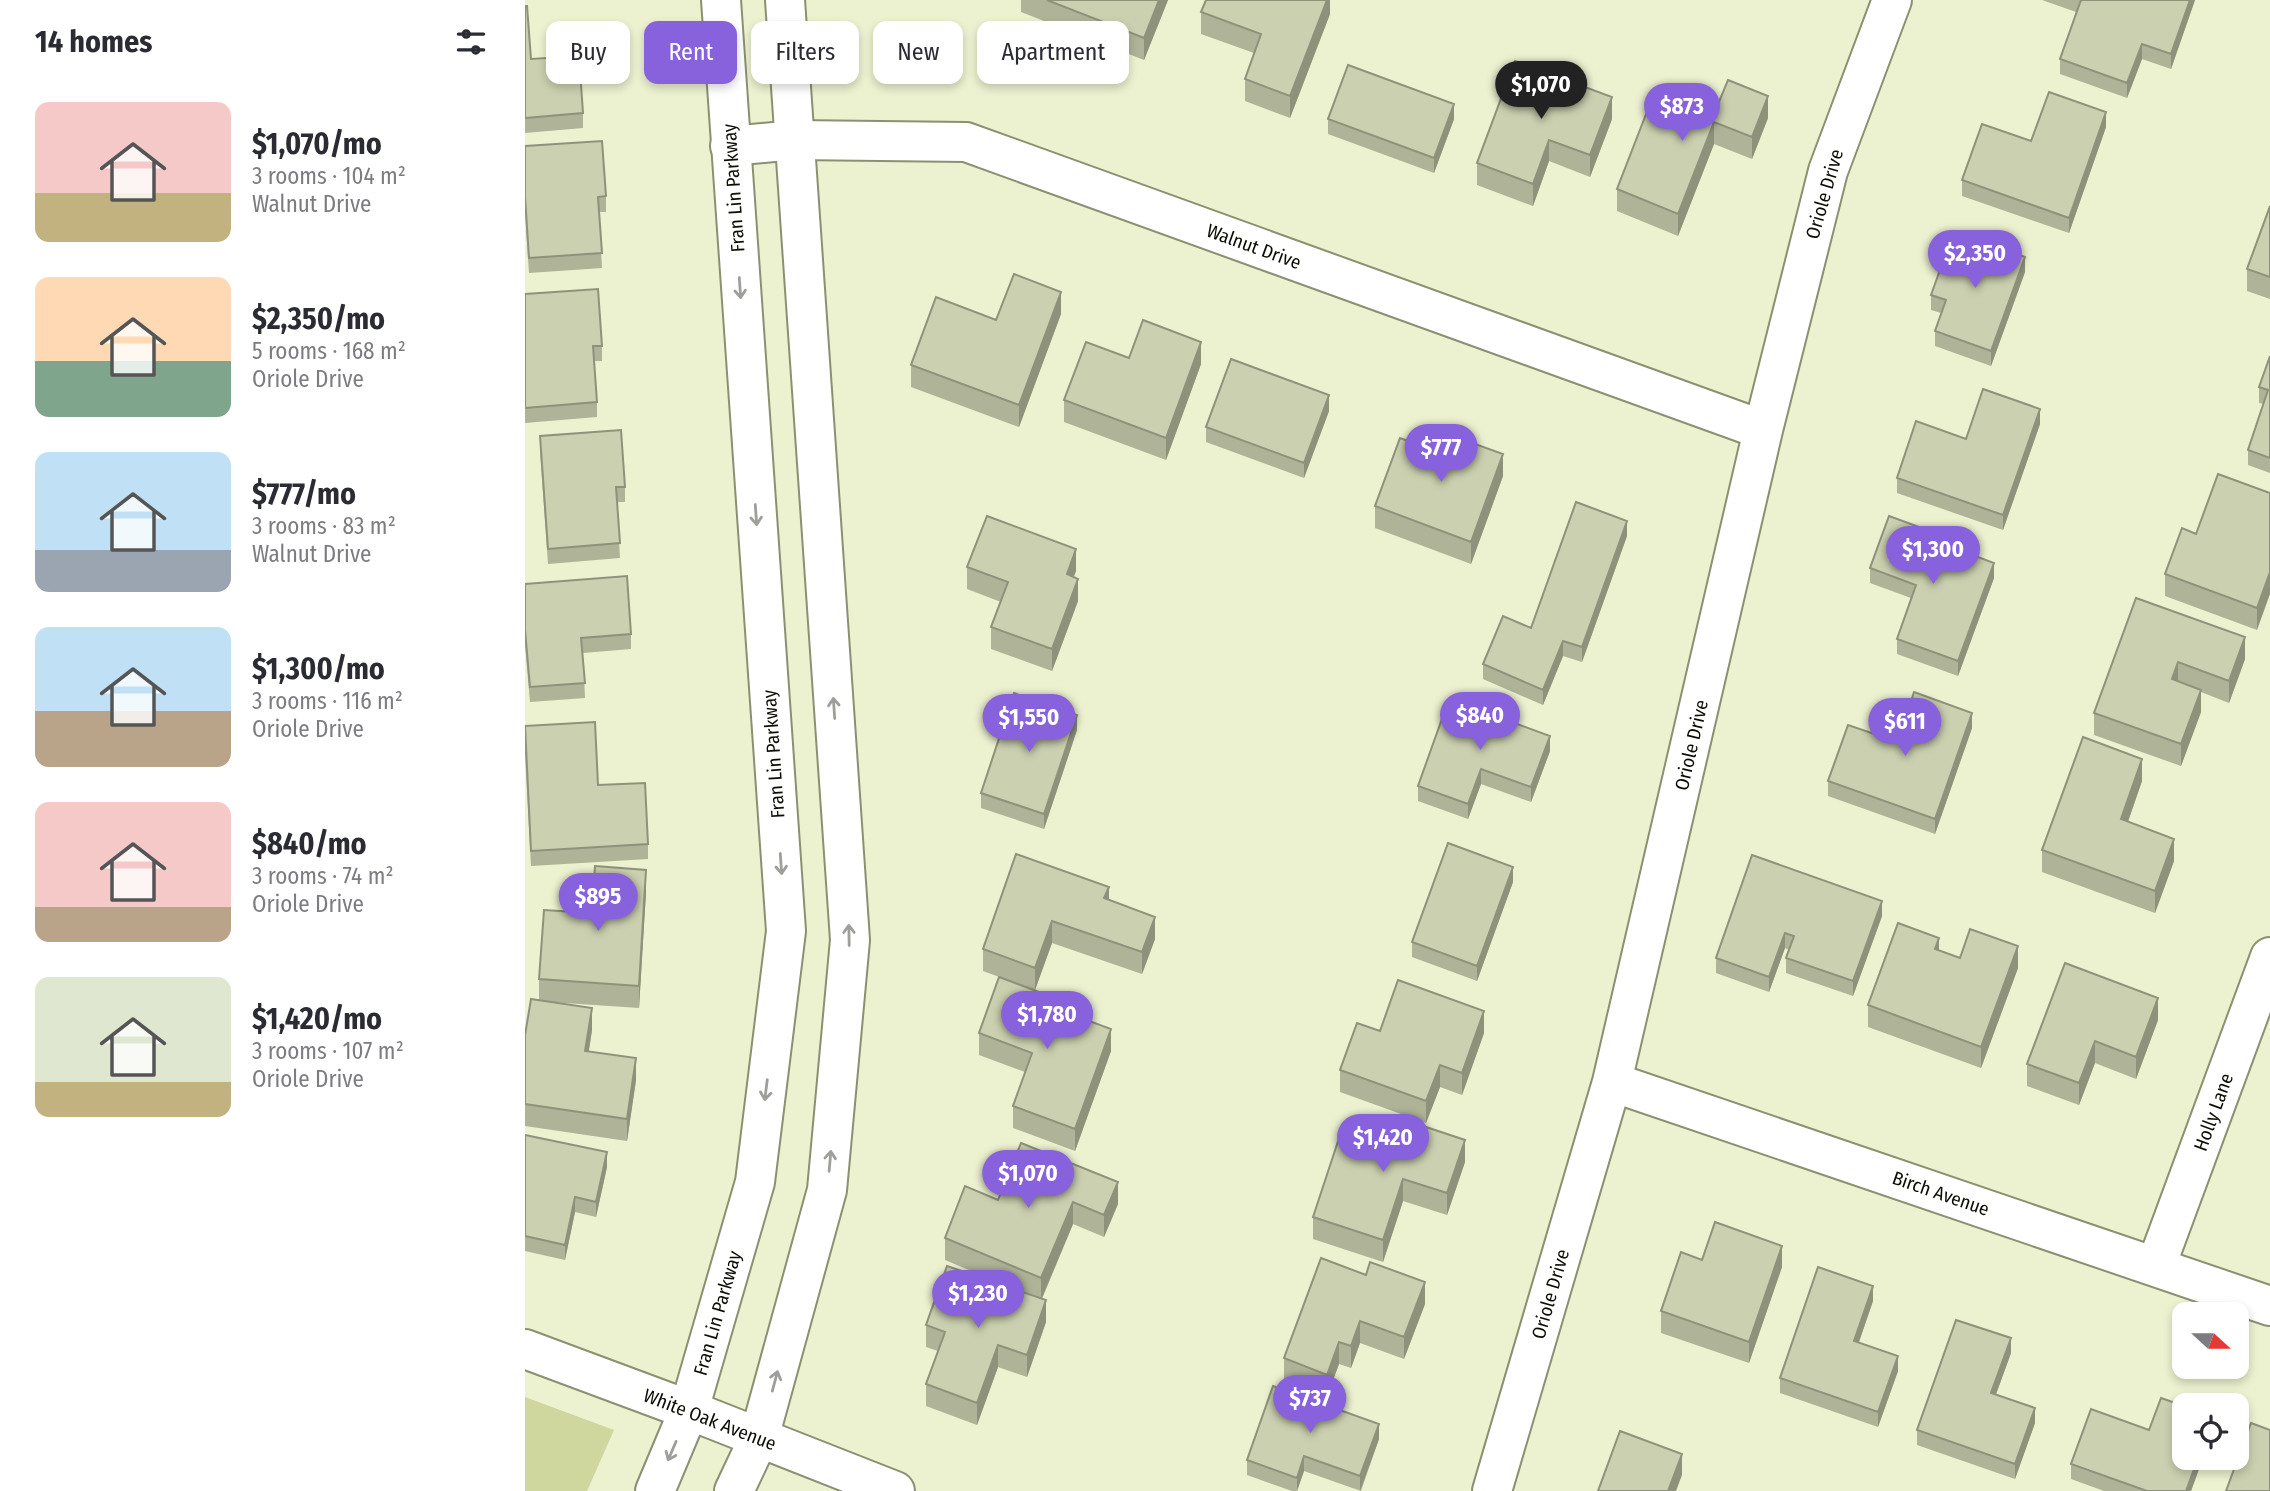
<!DOCTYPE html>
<html lang="en">
<head>
<meta charset="utf-8">
<style>
	body { margin:0; font-family:"Fira Sans Condensed",sans-serif; background:#f2f2f3; color:#2b2b33; height:100vh; display:flex; flex-direction:column; font-size:26px; white-space:nowrap }
	* { box-sizing:border-box; margin:0 }
	p { font-size:23px; color:#7c7c81 }
	.icon { flex:none; width:38px; height:38px; fill:none; stroke:currentColor; stroke-width:2; stroke-linecap:round; stroke-linejoin:round }
	.map { position:relative; flex:1; overflow:hidden }
	.side { display:flex; flex-direction:column; background:#fff; width:525px }
	.side>* { flex:none }
	.top-card { position:absolute; left:21px; top:21px; width:665px; height:63px; display:flex; gap:14px }
	.needle { width:46px; rotate:111deg }
	.controls { position:absolute; left:1647px; top:1302px; display:grid; gap:14px }
	.controls a { display:grid; place-items:center; width:77px; height:77px; border-radius:14px; background:#fff; box-shadow:0 4px 10px #0003; font-size:35px }
	.price { position:absolute; translate:-50% -60px; padding:0 16px; border-radius:24px; background:#8861dc; color:#fff; font-size:23px; line-height:46px; filter:drop-shadow(0 2px 4px #0008) }
	.price::after { content:''; position:absolute; left:50%; top:42px; width:21px; height:16px; margin-left:-10px; background:inherit; clip-path:polygon(0 0,100% 0,50% 100%) }
	.price.current { background:#222; color:#fff }
	ul { padding:0; list-style:none }
	li { display:flex; align-items:center; gap:21px; height:175px; padding:0 35px }
	li span { display:grid; place-items:center; flex:none; width:196px; height:140px; border-radius:14px; color:#555 }
	li>.icon { margin-inline-start:auto }
	span .icon { width:84px; height:84px; fill:#fffc; stroke-width:1 }
	li b { font-size:30px }
	h2 { display:flex; justify-content:space-between; align-items:center; height:84px; padding:0 35px; font-size:30px }
	.pill { padding:0 24px; border-radius:14px; background:#fff; box-shadow:0 4px 10px #0003; font-size:24px; line-height:63px }
	.pill.current { background:#8861dc; color:#fff }
	main { display:flex; flex:1; min-height:0 }
	.map>svg:first-child { display:block }
	.green { fill:#cfd79f }
	.lines { fill:none; stroke-linecap:round; stroke-linejoin:round }
	.street-casing { stroke:#8c9072; stroke-width:42 }
	.secondary-casing { stroke:#8c9072; stroke-width:42 }
	.street { stroke:#fff; stroke-width:38 }
	.secondary { stroke:#fff; stroke-width:38 }
	.wall { fill:#afb397 }
	.shaded-wall { fill:#8e927b }
	.building { fill:#cbd0b0; stroke:#8e927b; stroke-width:2 }
	.oneway { stroke:#9e9e9b }
	.labels { text-anchor:middle; stroke-width:6; stroke-linejoin:round; paint-order:stroke }
	.street-label { font-size:19px; fill:#0c0d04; stroke:#fff }
</style>
</head>
<body>
<main>
<section class="side">
<h2>14 homes<svg class="icon" aria-label="filters" viewBox="0 0 24 24"><path d="M4 7h16M4 17h16"/><circle cx="9" cy="7" r="2"/><circle cx="15" cy="17" r="2"/></svg></h2>
<ul>
<li><span style="background:linear-gradient(#f6c9c9 65%,#c2b280 0)"><svg class="icon" aria-label="home" viewBox="0 0 24 24"><path d="M3 11l9-7 9 7M6 9v11h12V9"/></svg></span><div><b>$1,070/mo</b><p>3 rooms · 104 m²</p><p>Walnut Drive</p></div></li>
<li><span style="background:linear-gradient(#ffd9b3 60%,#7fa58c 0)"><svg class="icon" aria-label="home" viewBox="0 0 24 24"><path d="M3 11l9-7 9 7M6 9v11h12V9"/></svg></span><div><b>$2,350/mo</b><p>5 rooms · 168 m²</p><p>Oriole Drive</p></div></li>
<li><span style="background:linear-gradient(#bfe0f5 70%,#9aa5b1 0)"><svg class="icon" aria-label="home" viewBox="0 0 24 24"><path d="M3 11l9-7 9 7M6 9v11h12V9"/></svg></span><div><b>$777/mo</b><p>3 rooms · 83 m²</p><p>Walnut Drive</p></div></li>
<li><span style="background:linear-gradient(#bfe0f5 60%,#b9a48a 0)"><svg class="icon" aria-label="home" viewBox="0 0 24 24"><path d="M3 11l9-7 9 7M6 9v11h12V9"/></svg></span><div><b>$1,300/mo</b><p>3 rooms · 116 m²</p><p>Oriole Drive</p></div></li>
<li><span style="background:linear-gradient(#f6c9c9 75%,#b9a48a 0)"><svg class="icon" aria-label="home" viewBox="0 0 24 24"><path d="M3 11l9-7 9 7M6 9v11h12V9"/></svg></span><div><b>$840/mo</b><p>3 rooms · 74 m²</p><p>Oriole Drive</p></div></li>
<li><span style="background:linear-gradient(#dfe7d0 75%,#c2b280 0)"><svg class="icon" aria-label="home" viewBox="0 0 24 24"><path d="M3 11l9-7 9 7M6 9v11h12V9"/></svg></span><div><b>$1,420/mo</b><p>3 rooms · 107 m²</p><p>Oriole Drive</p></div></li>
</ul>
</section>
<div class="map">
<svg width="1745" height="1491" viewBox="0 0 1745 1491">
	<rect width="100%" height="100%" fill="#ecf1d0"/>
	<path class="green" d="M0,1397L89,1430L62,1491H0Z"/>
	<g class="lines">
		<g class="street-casing">
			<path id="street" d="M205,146L270,140L441,142L1238,430
				M1087,1082L1745,1306
				M1631,1266L1745,957
				M0,1349L164,1410
				M967,1491L1087,1082L1238,430L1303,171L1367,0"/>
		</g>
		<g class="secondary-casing">
			<path id="secondary" d="M164,1410L370,1491
				M130,1491L164,1410L230,1182L261,931L196,0
				M209,1491L234,1438L302,1190L325,940L260,0"/>
		</g>
		<use href="#street" class="street"/>
		<use href="#secondary" class="secondary"/>
	</g>
	<path class="wall" d="M496,0H643L619,60L496,12Z
		M805,0V14L765,118L720,101V79L729,53L676,34V12Z
		M1517,0H1670L1646,69L1617,59L1602,98L1535,74V59L1551,12Z
		M0,6L6,59L58,113V128L0,133Z
		M1189,114L1243,118L1227,159L1189,144L1153,236L1092,211V189Z
		M803,119H929L909,173L803,134Z
		M1087,119L1065,177L1024,161L1008,206L952,185V163Z
		M1581,127L1544,233L1437,196V180L1506,141Z
		M0,146L81,196V212H74L77,268L4,273L0,212Z
		M1745,206V299L1722,291V269Z
		M1500,272L1466,366L1410,346V331L1416,313L1406,310V295Z
		M0,294L77,346V361H69L72,402V417L0,423Z
		M536,314L494,427L386,387V365L471,320Z
		M1745,356V473L1723,465V450L1739,404L1734,403V387Z
		M604,358L676,364L641,460L539,422V400Z
		M804,411L779,478L681,442V427Z
		M1515,424L1478,530L1372,493V478L1441,439Z
		M15,436L100,487V502H92L95,558L23,564L15,451Z
		M907,450L978,476L946,564L850,528V506Z
		M1745,493L1732,630L1640,596V574L1671,534Z
		M1102,536L1057,662L1038,656L1018,705L958,679V664L1006,628Z
		M1416,543L1469,578L1433,676L1372,654V639L1386,598L1345,583V568Z
		M442,567L551,571L548,577L553,601L527,671L466,649V627L476,602L442,589Z
		M0,584L106,634V649L58,653L60,698L5,702L0,645Z
		M1611,598L1720,659L1704,703L1676,692V712L1656,766L1569,735V713Z
		M0,726L73,785L123,844V859L6,866L0,753Z
		M1447,728L1410,834L1303,796V781Z
		M552,730L519,829L456,808V793Z
		M1025,736V751L1006,802L956,784L943,819L893,801V786Z
		M1617,781L1603,822L1649,861L1630,913L1517,872V850Z
		M491,854L584,900L630,939L617,974L527,943L510,990L458,971V949Z
		M1227,855L1357,916L1328,996L1261,973V958L1264,950L1260,948L1244,992L1191,973V958Z
		M988,882L952,981L887,957V942Z
		M121,892L114,1008L24,1002L67,1030L64,1051L111,1080L102,1141L0,1126V1035L14,1000V979L67,913Z
		M1414,950L1435,958L1493,968L1456,1068L1343,1027V1005Z
		M525,1007L586,1051L550,1151L488,1128V1106L500,1072L454,1055V1033Z
		M1633,1020L1611,1079L1570,1063L1554,1105L1502,1086V1064Z
		M855,1031L959,1033L937,1095L915,1087L901,1123L815,1092V1070Z
		M819,1123L940,1162L922,1215L878,1201L858,1262L788,1239V1217Z
		M0,1135L82,1167L71,1217L50,1212L40,1260L0,1251Z
		M473,1200L593,1204L579,1237L548,1224L517,1299L521,1322L502,1377L473,1367L452,1425L401,1406V1384L413,1351L401,1347V1325L499,1293L420,1260V1238Z
		M796,1258L900,1304L879,1359L835,1343L826,1368L814,1364L802,1396L759,1380V1358Z
		M1177,1260L1257,1267L1224,1363L1136,1333V1311Z
		M1348,1301L1334,1342L1373,1371L1353,1427L1255,1393V1378Z
		M1486,1353L1471,1394L1510,1423L1490,1479L1392,1445V1430Z
		M854,1439L836,1491L779,1471L772,1491H767L722,1475V1460Z
		M1659,1458H1678L1666,1491H1579L1546,1479V1464Z"/>
	<path class="shaded-wall" d="M634,0H643L619,60V38Z
		M802,0H805V14L765,118V96Z
		M1665,0H1670L1646,69V54Z
		M1617,44V59L1602,98V83Z
		M1243,96V118L1227,159V137Z
		M1087,97V119L1065,177V155Z
		M929,104V119L909,173V158Z
		M1581,112V127L1544,233V218Z
		M1189,122V144L1153,236V214Z
		M1024,140V161L1008,206V184Z
		M1500,257V272L1466,366V351Z
		M536,292V314L494,427V405Z
		M676,342V364L641,460V438Z
		M804,395V411L779,478V463Z
		M1515,409V424L1478,530V515Z
		M978,454V476L946,564V542Z
		M1102,521V536L1057,662V647Z
		M551,549V571L542,596V574Z
		M1469,563V578L1433,676V661Z
		M1745,572V594L1732,630V608Z
		M553,579V601L527,671V649Z
		M1720,637V659L1704,703V681Z
		M1038,641V656L1018,705V690Z
		M1653,662V684L1647,679Z
		M1676,690V712L1656,766V744Z
		M1447,713V728L1410,834V819Z
		M552,715V730L519,829V814Z
		M1025,736V751L1006,802V787Z
		M1617,759V781L1596,841V819Z
		M956,769V784L943,819V804Z
		M1649,839V861L1630,913V891Z
		M988,867V882L952,981V966Z
		M121,870V892L114,1008V986Z
		M584,887V909L579,898Z
		M1357,901V916L1328,996V981Z
		M630,917V939L617,974V952Z
		M527,921V943L510,990V968Z
		M1260,933V948L1244,992V977Z
		M1414,938V960L1410,949Z
		M1493,946V968L1456,1068V1047Z
		M1633,998V1020L1611,1079V1057Z
		M67,1008V1030L60,1073V1051Z
		M959,1011V1033L937,1095V1073Z
		M586,1029V1051L550,1151V1129Z
		M1570,1041V1063L1554,1105V1083Z
		M111,1058V1080L102,1141V1119Z
		M915,1065V1087L901,1123V1101Z
		M940,1140V1162L922,1215V1193Z
		M82,1152V1167L71,1217V1202Z
		M878,1179V1201L858,1262V1240Z
		M593,1182V1204L579,1237V1215Z
		M50,1197V1212L40,1260V1245Z
		M548,1202V1224L516,1300V1278Z
		M1257,1246V1267L1224,1363V1342Z
		M900,1282V1304L879,1359V1337Z
		M1348,1286V1301L1329,1356V1341Z
		M521,1300V1322L502,1377V1355Z
		M835,1321V1343L826,1368V1346Z
		M1486,1338V1353L1466,1408V1393Z
		M814,1342V1364L802,1396V1375Z
		M473,1345V1367L452,1425V1403Z
		M1373,1356V1371L1353,1427V1412Z
		M1510,1408V1423L1490,1479V1464Z
		M854,1424V1439L835,1491V1476Z
		M1157,1454V1475L1151,1491H1143Z
		M779,1456V1471L772,1491V1478Z
		M1673,1458H1678L1666,1491H1661Z"/>
	<path class="building" d="M522,0H634L619,38Z
		M681,0H802L765,96L720,79L736,34L676,12Z
		M1556,0H1665L1646,54L1617,44L1602,83L1535,59Z
		M0,6H2L6,59L54,56L58,113L0,118Z
		M990,61L1087,97L1065,155L1024,140L1008,184L952,163Z
		M823,65L929,104L909,158L803,119Z
		M1203,80L1243,96L1227,137L1189,122L1153,214L1092,189L1130,91L1189,114Z
		M1524,92L1581,112L1544,218L1437,180L1457,124L1506,141Z
		M77,141L81,196L73,197L77,253L4,258L0,197V146Z
		M1745,206V277L1722,269Z
		M1429,231L1500,257L1466,351L1410,331L1421,300L1406,295Z
		M489,274L536,292L494,405L386,365L411,297L471,320Z
		M73,289L77,346H68L72,402L0,408V294Z
		M618,320L676,342L641,438L539,400L561,342L604,358Z
		M1745,356V458L1723,450L1743,390L1734,387Z
		M706,359L804,395L779,463L681,427Z
		M1458,389L1515,409L1478,515L1372,478L1391,421L1441,439Z
		M96,430L100,487H91L95,543L23,549L15,436Z
		M914,431L978,454L946,542L850,506L875,438L907,450Z
		M1693,474L1745,493V572L1732,608L1640,574L1657,528L1671,534Z
		M1051,502L1102,521L1057,647L1038,641L1018,690L958,664L978,616L1006,628Z
		M462,516L551,549L542,574L553,579L527,649L466,627L483,582L442,567Z
		M1364,516L1416,535L1413,542L1469,563L1433,661L1372,639L1391,585L1345,568Z
		M102,576L106,634L56,638L60,683L5,687L0,630V584Z
		M1611,598L1720,637L1704,681L1653,662L1647,679L1676,690L1656,744L1569,713Z
		M1389,692L1447,713L1410,819L1303,781L1323,725L1373,742Z
		M489,693L552,715L519,814L456,793Z
		M924,699L1025,736L1006,787L956,769L943,804L893,786Z
		M70,722L73,785L120,783L123,844L6,851L0,726Z
		M1558,737L1617,759L1596,819L1649,839L1630,891L1517,850Z
		M923,843L988,867L952,966L887,942Z
		M491,854L584,887L579,898L630,917L617,952L527,921L510,968L458,949Z
		M1227,855L1357,901L1328,981L1261,958L1269,936L1260,933L1244,977L1191,958Z
		M70,866L121,870L114,986L14,979L19,910L67,913Z
		M1373,923L1414,938L1410,949L1435,958L1445,929L1493,946L1456,1047L1343,1005Z
		M1540,963L1633,998L1611,1057L1570,1041L1554,1083L1502,1064Z
		M474,977L525,996L521,1005L586,1029L550,1129L488,1106L507,1053L454,1033Z
		M873,980L959,1011L937,1073L915,1065L901,1101L815,1070L832,1023L855,1031Z
		M6,999L67,1008L60,1051L111,1058L102,1119L0,1104V1035Z
		M883,1121L940,1140L922,1193L878,1179L858,1240L788,1217L819,1123L876,1141Z
		M0,1135L82,1152L71,1202L50,1197L40,1245L0,1236Z
		M496,1143L593,1182L579,1215L548,1202L516,1278L420,1238L440,1186L473,1200Z
		M1190,1222L1257,1246L1224,1342L1136,1311L1156,1252L1177,1260Z
		M796,1258L841,1275L845,1262L900,1282L879,1337L835,1321L826,1346L814,1342L802,1375L759,1358Z
		M422,1266L521,1300L502,1355L473,1345L452,1403L401,1384L420,1332L401,1325Z
		M1293,1267L1348,1286L1329,1341L1373,1356L1353,1412L1255,1378Z
		M1431,1320L1486,1338L1466,1393L1510,1408L1490,1464L1392,1430Z
		M748,1386L854,1424L835,1476L779,1456L772,1478L722,1460Z
		M1636,1398L1659,1406V1458H1673L1661,1491H1622L1546,1464L1566,1409L1624,1430Z
		M1726,1423L1745,1430V1491H1701Z
		M1095,1431L1157,1454L1143,1491H1073Z"/>
	<defs><path id="oneway-shaft" d="M-6 0H5M1.5-3L5.5 0L1.5 3" fill="none" stroke-width="1.6" stroke-linecap="round" stroke-linejoin="round" transform="scale(1.75)"/></defs>
	<g class="oneway">
		<use href="#oneway-shaft" transform="translate(215 288) rotate(86)"/>
		<use href="#oneway-shaft" transform="translate(231 515) rotate(86)"/>
		<use href="#oneway-shaft" transform="translate(309 708) rotate(-94)"/>
		<use href="#oneway-shaft" transform="translate(256 864) rotate(86)"/>
		<use href="#oneway-shaft" transform="translate(324 935) rotate(-91)"/>
		<use href="#oneway-shaft" transform="translate(241 1090) rotate(97)"/>
		<use href="#oneway-shaft" transform="translate(305 1161) rotate(-85)"/>
		<use href="#oneway-shaft" transform="translate(250 1381) rotate(-75)"/>
		<use href="#oneway-shaft" transform="translate(147 1451) rotate(113)"/>
	</g>
	<g class="labels">
		<g class="street-label">
			<text transform="translate(208 188) rotate(-94)" y="7">Fran Lin Parkway</text>
			<text transform="translate(1299 194) rotate(-74)" y="7">Oriole Drive</text>
			<text transform="translate(729 246) rotate(20)" y="7">Walnut Drive</text>
			<text transform="translate(1166 745) rotate(-77)" y="7">Oriole Drive</text>
			<text transform="translate(248 754) rotate(-94)" y="7">Fran Lin Parkway</text>
			<text transform="translate(1688 1112) rotate(-70)" y="7">Holly Lane</text>
			<text transform="translate(1416 1193) rotate(19)" y="7">Birch Avenue</text>
			<text transform="translate(1025 1294) rotate(-74)" y="7">Oriole Drive</text>
			<text transform="translate(192 1313) rotate(-74)" y="7">Fran Lin Parkway</text>
			<text transform="translate(185 1419) rotate(21)" y="7">White Oak Avenue</text>
		</g>
	</g>
</svg>
<div class="controls">
<a><svg class="needle" viewBox="-14 -14 28 28"><path d="M0-13l5 13h-10z" fill="#e53935"/><path d="M0 13l5-13h-10z" fill="#7c7c81"/></svg></a>
<a><svg class="icon" aria-label="locate" viewBox="0 0 24 24"><circle cx="12" cy="12" r="6"/><path d="M12 2v4M12 18v4M2 12h4M18 12h4"/></svg></a>
</div>
<b class="price current" style="left:1016px;top:121px">$1,070</b>
<b class="price" style="left:1157px;top:143px">$873</b>
<b class="price" style="left:1450px;top:290px">$2,350</b>
<b class="price" style="left:916px;top:484px">$777</b>
<b class="price" style="left:1408px;top:586px">$1,300</b>
<b class="price" style="left:955px;top:752px">$840</b>
<b class="price" style="left:504px;top:754px">$1,550</b>
<b class="price" style="left:1380px;top:758px">$611</b>
<b class="price" style="left:73px;top:933px">$895</b>
<b class="price" style="left:522px;top:1051px">$1,780</b>
<b class="price" style="left:858px;top:1174px">$1,420</b>
<b class="price" style="left:503px;top:1210px">$1,070</b>
<b class="price" style="left:453px;top:1330px">$1,230</b>
<b class="price" style="left:785px;top:1435px">$737</b>
<div class="top-card">
<a class="pill">Buy</a>
<a class="pill current">Rent</a>
<a class="pill">Filters</a>
<a class="pill">New</a>
<a class="pill">Apartment</a>
</div>
</div>
</main>
</body>
</html>
